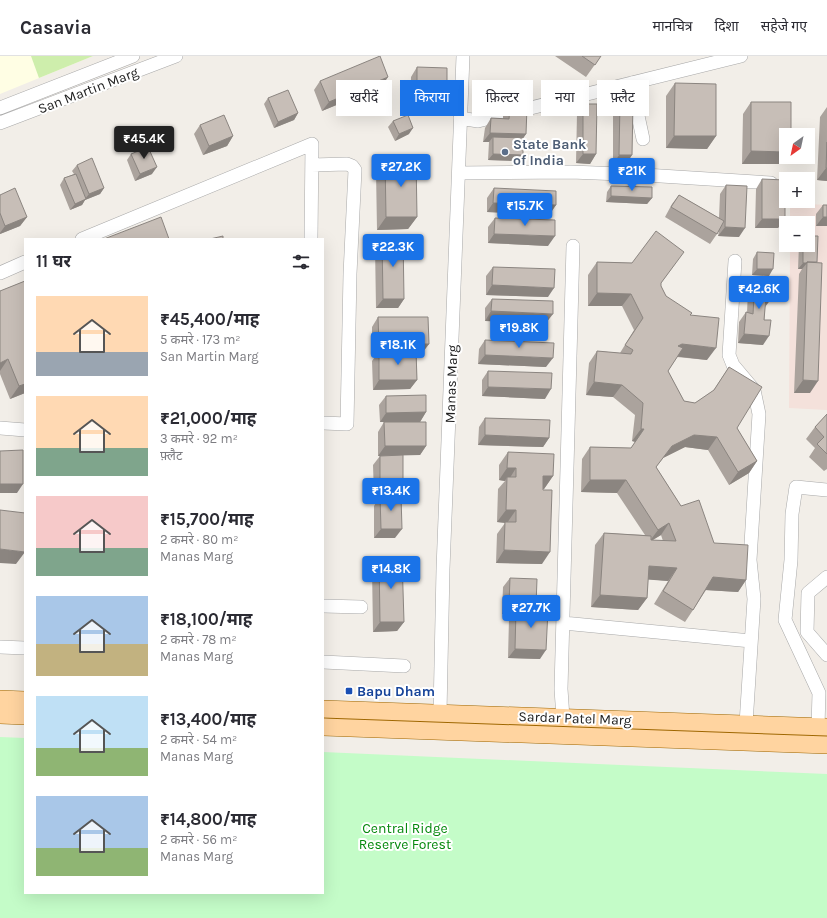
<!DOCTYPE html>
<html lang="hi">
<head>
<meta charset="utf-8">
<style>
	body { margin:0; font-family:Karla,"Noto Sans Devanagari",sans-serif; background:#f7f7f7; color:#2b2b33; height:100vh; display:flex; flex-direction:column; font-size:15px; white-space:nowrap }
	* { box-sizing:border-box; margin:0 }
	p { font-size:13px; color:#7c7c81 }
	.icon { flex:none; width:22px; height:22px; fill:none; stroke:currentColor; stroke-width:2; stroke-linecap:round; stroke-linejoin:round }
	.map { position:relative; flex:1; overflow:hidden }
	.drawer { position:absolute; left:24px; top:182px; width:300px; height:656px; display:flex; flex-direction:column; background:#fff; border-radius:0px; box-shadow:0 4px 16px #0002 }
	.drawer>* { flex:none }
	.banner { position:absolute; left:336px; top:24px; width:380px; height:36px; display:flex; gap:8px }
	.needle { width:26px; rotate:213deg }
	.buttons { position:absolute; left:779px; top:72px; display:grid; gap:8px }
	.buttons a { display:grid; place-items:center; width:36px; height:36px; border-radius:0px; background:#fff; box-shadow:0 4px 16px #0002; font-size:20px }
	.price { position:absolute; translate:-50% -34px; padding:0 9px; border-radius:4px; background:#1a73e8; color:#fff; font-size:13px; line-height:26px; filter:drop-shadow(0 1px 2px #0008) }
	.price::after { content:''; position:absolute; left:50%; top:24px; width:12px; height:9px; margin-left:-6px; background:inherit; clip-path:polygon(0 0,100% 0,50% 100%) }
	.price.selected { background:#222; color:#fff }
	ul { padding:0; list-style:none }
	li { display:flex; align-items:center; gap:12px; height:100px; padding:0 12px }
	li span { display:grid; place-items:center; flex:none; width:112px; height:80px; border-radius:0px; color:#555 }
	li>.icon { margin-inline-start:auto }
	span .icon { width:48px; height:48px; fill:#fffc; stroke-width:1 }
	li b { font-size:17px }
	h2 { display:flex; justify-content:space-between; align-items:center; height:48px; padding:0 12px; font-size:17px }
	.tag { padding:0 14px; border-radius:0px; background:#fff; box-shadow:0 4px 16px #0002; font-size:14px; line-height:36px }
	.tag.selected { background:#1a73e8; color:#fff }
	header { display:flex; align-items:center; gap:24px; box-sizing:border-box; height:56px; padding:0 20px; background:#fff; border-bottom:1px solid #e1e1e2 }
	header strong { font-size:19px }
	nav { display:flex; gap:22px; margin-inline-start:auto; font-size:14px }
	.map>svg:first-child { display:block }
	.education { fill:#fffee4 }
	.military { fill:#f4e1db }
	.grass { fill:#ceeeac }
	.park { fill:#c4fcc8 }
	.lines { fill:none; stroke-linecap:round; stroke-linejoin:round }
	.minor-casing { stroke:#a8a8a8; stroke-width:14 }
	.major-casing { stroke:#9f6700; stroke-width:18 }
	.minor { stroke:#fff; stroke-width:13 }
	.major { stroke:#ffd4a0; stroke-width:17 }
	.wall { fill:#aba39d; fill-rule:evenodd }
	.shaded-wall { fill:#8b8580 }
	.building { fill:#c7beb7; stroke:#8b8580 }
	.service-dot { fill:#5c6f8a; stroke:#fff; stroke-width:1.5 }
	.transit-dot { fill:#1a4fb4; stroke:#fff; stroke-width:1.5 }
	.labels { text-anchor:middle; stroke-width:4; stroke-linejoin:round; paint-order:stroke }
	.street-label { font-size:14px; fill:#212121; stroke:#fff }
	.service-label { font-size:14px; font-weight:bold; fill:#4e5e75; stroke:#fff; text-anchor:start }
	.transit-label { font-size:14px; font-weight:bold; fill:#164399; stroke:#fff; text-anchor:start }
	.park-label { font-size:14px; fill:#06890e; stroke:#fff }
</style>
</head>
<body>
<header>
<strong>Casavia</strong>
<nav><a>मानचित्र</a><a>दिशा</a><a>सहेजे गए</a></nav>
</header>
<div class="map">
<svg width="827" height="862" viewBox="0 0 827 862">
	<rect width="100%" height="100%" fill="#f2eee8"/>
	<path class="education" d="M0,0H93L0,38Z"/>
	<path class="military" d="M790,147L827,149V354L789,352L790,189H808V167H790Z"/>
	<path class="grass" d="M31,0H93L39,22Z"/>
	<path class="park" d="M0,681L25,682V837H323V696L827,718V862H0Z"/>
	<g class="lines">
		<g class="minor-casing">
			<path id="minor" d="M631,27L643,83
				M0,52L133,0
				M460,62L478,65L741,0
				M0,67L176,0
				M312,109L347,108L352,110L355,114L350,218L347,368L323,367
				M459,117L571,116L645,119L771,127
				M82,183L312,88L311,183
				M735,205L729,299L733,309L754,334L759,358L750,504L754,543L746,668
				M0,217L25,206
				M0,372L25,374
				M827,521L808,537L807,576L827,599
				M323,550L361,551
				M563,567L751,585
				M0,591L25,592
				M323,606L404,610
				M440,657L443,513L463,0
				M563,662L561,633L573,190
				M818,670L819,637L785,564L791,504L792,458L796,431L827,434"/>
		</g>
		<g class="major-casing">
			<path id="major" d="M0,643L25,644
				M323,653L827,671
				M0,659L25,660
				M323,671L827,689"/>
		</g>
		<use href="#minor" class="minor"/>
		<use href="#major" class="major"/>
	</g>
	<path class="wall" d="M555,0H601L586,21Z
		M417,11L447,41L440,50H410L411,21Z
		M320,25L382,30L322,55L314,34Z
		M675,27L716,80L707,93L666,92V40Z
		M268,42L298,57L294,64L274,72L264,48Z
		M751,46L782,108H742L743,58Z
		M620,47L626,109H613V56Z
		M583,48L596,98L590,108L576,107L577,57Z
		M510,50L526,78L523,82L518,105L488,104L489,86H483L485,72L491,62L503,63V60Z
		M827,51V125L817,124L820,61Z
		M393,65L409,78L395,85L388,71Z
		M200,69L233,80L227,90L203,99L194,78Z
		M131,98L152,118L135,125L127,104Z
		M385,102L417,161L408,173L377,174L376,115Z
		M77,109L104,132L100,138L85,144L82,149L70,154L60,129L64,122L74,118L72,115Z
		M762,123L785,163L778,172H755L756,133Z
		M726,129L739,181L718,180L719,175L710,188L665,161L672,148L679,139L719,162L720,138Z
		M611,130L652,142L647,148L606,146L607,136Z
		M494,132L556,149L549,159L487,156V142Z
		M0,139L27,161L20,170L0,178Z
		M823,149H827V170H816V158Z
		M495,162L548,190L488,187V171Z
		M382,181L404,243L398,252H376L375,190Z
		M799,189H808L810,337H794L799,218L802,213H798Z
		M757,196L769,220L752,219L753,203Z
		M597,206L675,208L661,227V230L666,240L690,259L707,304L677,301L668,315L684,345L695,347L713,335L729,311L737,372L757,405L749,417L729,429L708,394L685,391L663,402L656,411L681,450L746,524L738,536L706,534L693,554L685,566L654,548L668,525L648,523L647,542L638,554L591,551L595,489L604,477L645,479L617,437L581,436L582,403L590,391L631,392L635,386L632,385L635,359L613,341L586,339L589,307L597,295L620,297L634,274L622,250H588V219ZM661,479L663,485L653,484Z
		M493,211L548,241L486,239V220Z
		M755,224L765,251L763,289L738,287L739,266L746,256L747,257L748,234Z
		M25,225V337L10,343L0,318V235Z
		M492,243L546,267L485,265V252Z
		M378,261L429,288L422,297H416L417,324L410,333L373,334L372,305L377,298H372V271Z
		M485,284L546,311L478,308L479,293Z
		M488,315L545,343L482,340V324Z
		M386,340L426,356L420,366H380L379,349Z
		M827,358V413L824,415L809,401L815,392L806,383L815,371Z
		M485,362L549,382L543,391L478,389L479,371Z
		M384,366L426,390L420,399H400L403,429L397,439H374L373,409L380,400H378V376Z
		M508,396L553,420L544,433H543L542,508L496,507L497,478L505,467L497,466L498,433L505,425L499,424V409Z
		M380,440L395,482H374V450Z
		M379,503L404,566L397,575L373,576L372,512Z
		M510,522L533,553L540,603L508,602L509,562L512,558H502L503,531Z"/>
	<path class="shaded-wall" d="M388,21L382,30L322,55L329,46Z
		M417,40L447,41L440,50H410Z
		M298,57L294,64L274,72L278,66Z
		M413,72L409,78L395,85L399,78Z
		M490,77L526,78L520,87L493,81L489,86H483Z
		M233,80L227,90L203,99L209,90Z
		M674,80H716L707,93L666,92Z
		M751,95L786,96V101H787L782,108H742Z
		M493,98L523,99L518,105L488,104Z
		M583,98H596L590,108L576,107Z
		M619,99H632L626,109H613Z
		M157,111L152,118L135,125L140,118Z
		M826,112H827V125L817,124Z
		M104,132L100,138L85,144L82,149L70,154L75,148L85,143L89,138Z
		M611,140L652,142L647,148L606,146Z
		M493,147L556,149L549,159L487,156Z
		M27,161L20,170L0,178V177L5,170Z
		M386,161H417L408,173L377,174Z
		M823,161H827V170H816Z
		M762,163H785L778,172H755Z
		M725,171L745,172L739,181L718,180Z
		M494,178L555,180L548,190L488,187Z
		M803,207H807L802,213H798Z
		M757,213H773L769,220L752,219Z
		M492,229L554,232L548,241L486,239Z
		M597,237L631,238L622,250H588Z
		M766,241L772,242L765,251Z
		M383,243H404L398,252H376Z
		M491,255L553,258L546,267L485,265Z
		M744,278L769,280L763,289L738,287Z
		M379,288H429L422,297L379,298V295L377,298H372Z
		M682,288L716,292L707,304L673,300L678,290Z
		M485,299L553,302L546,311L478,308Z
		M8,303L0,315V307Z
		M379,324H417L410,333L373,334Z
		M803,324L818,325L810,337H794Z
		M594,326L622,329L613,341L586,339Z
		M25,328V337L10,343L19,330Z
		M488,331L551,333L545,343L482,340Z
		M426,356L420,366H380L386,357Z
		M641,373H644L636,386L632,385Z
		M485,379L549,382L543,391L478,389Z
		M694,379L717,381L708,394L685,391L663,402L647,423L672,390Z
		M385,390H426L420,399L378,400Z
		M757,405L749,417L729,429L738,416Z
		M507,412H516L508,425L507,421L505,425L499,424Z
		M543,420H553L544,433H535Z
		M590,424H626L617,437L581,436Z
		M0,428H23L17,437H0Z
		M403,429L397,439H374L380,430Z
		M506,454H516L507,467L497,466Z
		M669,467L661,479L649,486L658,474Z
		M381,473H402L395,482H374Z
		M0,493L25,496L16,508L0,507Z
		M504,494L550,496L542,508L496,507Z
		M649,510L677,512L668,525L640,523Z
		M713,521L746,524L738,536L705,534Z
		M600,539L647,542L638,554L591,551Z
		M509,548L536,549L530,559L516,553L512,558H502Z
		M380,566H404L397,575L373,576Z
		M515,593L546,594L540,603L508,602Z"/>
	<path class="building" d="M380,0L388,21L329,46L320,25Z
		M582,0H601L595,9Z
		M417,11L447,12V41L417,40Z
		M675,27L716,28V80H674Z
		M288,34L298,57L278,66L268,42Z
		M751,46H791V79H786V96L751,95Z
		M620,47H633L632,99H619Z
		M583,48H597L596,98H583Z
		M510,50L527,51L526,78L490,77L491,62L509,63Z
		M224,59L233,80L209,90L200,69Z
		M408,59L413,72L399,78L393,65Z
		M493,81L523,82V99L493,98Z
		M827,86V112H826Z
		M148,91L157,111L140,118L131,98Z
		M92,102L104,132L89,138L77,109Z
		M385,102H416L417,161H386Z
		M76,118L86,143L75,148L64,122Z
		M762,123L785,124V163H762Z
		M726,129L747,130L745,172L725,171Z
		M611,130L652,131V142L611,140Z
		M15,132L27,161L5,170L0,157V139Z
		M494,132L556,135V149L493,147Z
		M679,139L724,165L717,178L671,151Z
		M823,149H827V161H823Z
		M161,161L169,183H104Z
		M495,162L555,164V180L494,178Z
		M656,175L684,196L661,227V230L666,240L692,257L690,259L719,262L716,292L682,288L678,290L683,292L668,315L684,345L695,347L714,334L729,311L762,331L737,372L757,405L738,416L717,381L694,379L672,390L656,411L681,450L699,444L714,487L748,489L746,524L713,521L693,554L663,535L677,512L649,510L647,542L600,539L604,477L651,480V484L676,485L669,467L658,474L626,424H590V391L631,392L644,373H641L643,347L622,329L594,326L597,295L631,298L633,294L625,289L643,262L631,238L597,237V206L632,207Z
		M223,180V183H210Z
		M403,180L404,243H383L382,181Z
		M808,180H818L817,206H807V207H803V189H808Z
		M757,196L774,197L773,213H757Z
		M807,206L822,207L818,325L803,324Z
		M493,211L555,213L554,232L492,229Z
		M755,224H773L772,242L766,241L764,264H771L769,280L744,278L746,256L753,258Z
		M25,225V328L19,330L8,303L0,307V235Z
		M492,243L553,245V258L491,255Z
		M378,261H428L429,288H379Z
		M485,284L554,287L553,302L485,299Z
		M379,295H416L417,324H379Z
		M488,315L552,317L551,333L488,331Z
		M426,339V356L386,357V340Z
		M827,358V398L817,388L824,381L815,371Z
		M485,362L550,364L549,382L485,379Z
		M384,366H426V390H385Z
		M23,394V428H0V395Z
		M508,396L554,398L553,420H543V434H552L550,496L504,494L505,466H516V454H506L507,421H516V412H507Z
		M403,399V429L380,430V400Z
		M380,440H401L402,473H381Z
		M0,454L25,457V496L0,493Z
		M402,502L404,566H380L379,503Z
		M510,522L537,523L536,549L509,548Z
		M516,553L548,554L546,594L515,593Z"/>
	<circle class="service-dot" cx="505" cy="96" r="4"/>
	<rect class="transit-dot" x="345" y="631" width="8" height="8" rx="2"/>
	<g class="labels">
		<g class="street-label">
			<text transform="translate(88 34) rotate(-21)" y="5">San Martin Marg</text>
			<text transform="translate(451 328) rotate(-88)" y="5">Manas Marg</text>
			<text transform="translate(575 662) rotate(2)" y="5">Sardar Patel Marg</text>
		</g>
		<g class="service-label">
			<text x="513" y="93">State Bank<tspan x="513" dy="16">of India</tspan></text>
		</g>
		<g class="transit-label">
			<text x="357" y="640">Bapu Dham</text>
		</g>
		<g class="park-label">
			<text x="405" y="777">Central Ridge<tspan x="405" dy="16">Reserve Forest</tspan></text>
		</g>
	</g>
</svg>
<div class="buttons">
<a><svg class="needle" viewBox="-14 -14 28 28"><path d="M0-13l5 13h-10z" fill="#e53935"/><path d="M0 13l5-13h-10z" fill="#7c7c81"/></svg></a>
<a>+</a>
<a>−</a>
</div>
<b class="price selected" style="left:144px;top:104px">₹45.4K</b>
<b class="price" style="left:401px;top:132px">₹27.2K</b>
<b class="price" style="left:632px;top:136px">₹21K</b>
<b class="price" style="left:525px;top:171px">₹15.7K</b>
<b class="price" style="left:393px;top:212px">₹22.3K</b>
<b class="price" style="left:759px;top:254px">₹42.6K</b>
<b class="price" style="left:519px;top:293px">₹19.8K</b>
<b class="price" style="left:398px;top:310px">₹18.1K</b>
<b class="price" style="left:391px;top:456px">₹13.4K</b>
<b class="price" style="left:391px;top:534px">₹14.8K</b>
<b class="price" style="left:531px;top:573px">₹27.7K</b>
<div class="banner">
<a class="tag">खरीदें</a>
<a class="tag selected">किराया</a>
<a class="tag">फ़िल्टर</a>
<a class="tag">नया</a>
<a class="tag">फ़्लैट</a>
</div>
<section class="drawer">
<h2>11 घर<svg class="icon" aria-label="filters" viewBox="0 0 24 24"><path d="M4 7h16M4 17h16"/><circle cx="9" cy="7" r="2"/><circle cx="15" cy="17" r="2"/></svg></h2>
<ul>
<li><span style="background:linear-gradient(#ffd9b3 70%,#9aa5b1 0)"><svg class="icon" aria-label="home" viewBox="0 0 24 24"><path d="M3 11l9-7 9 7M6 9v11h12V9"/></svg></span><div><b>₹45,400/माह</b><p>5 कमरे · 173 m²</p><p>San Martin Marg</p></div></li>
<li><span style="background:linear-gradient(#ffd9b3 65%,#7fa58c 0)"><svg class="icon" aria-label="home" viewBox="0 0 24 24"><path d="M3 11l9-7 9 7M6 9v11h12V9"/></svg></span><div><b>₹21,000/माह</b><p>3 कमरे · 92 m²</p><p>फ़्लैट</p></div></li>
<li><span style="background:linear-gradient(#f6c9c9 65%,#7fa58c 0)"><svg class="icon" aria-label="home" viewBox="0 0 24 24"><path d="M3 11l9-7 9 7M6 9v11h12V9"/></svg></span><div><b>₹15,700/माह</b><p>2 कमरे · 80 m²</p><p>Manas Marg</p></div></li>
<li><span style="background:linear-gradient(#a9c7e8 60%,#c2b280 0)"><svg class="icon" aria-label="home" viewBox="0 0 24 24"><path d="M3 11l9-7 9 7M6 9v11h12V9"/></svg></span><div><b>₹18,100/माह</b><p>2 कमरे · 78 m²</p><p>Manas Marg</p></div></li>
<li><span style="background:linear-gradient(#bfe0f5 65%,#8fb573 0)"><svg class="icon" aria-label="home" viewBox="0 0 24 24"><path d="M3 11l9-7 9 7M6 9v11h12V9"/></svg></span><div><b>₹13,400/माह</b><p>2 कमरे · 54 m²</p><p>Manas Marg</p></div></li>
<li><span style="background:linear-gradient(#a9c7e8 65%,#8fb573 0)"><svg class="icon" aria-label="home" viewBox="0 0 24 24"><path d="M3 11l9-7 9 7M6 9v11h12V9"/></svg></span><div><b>₹14,800/माह</b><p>2 कमरे · 56 m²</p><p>Manas Marg</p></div></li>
</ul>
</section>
</div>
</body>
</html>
